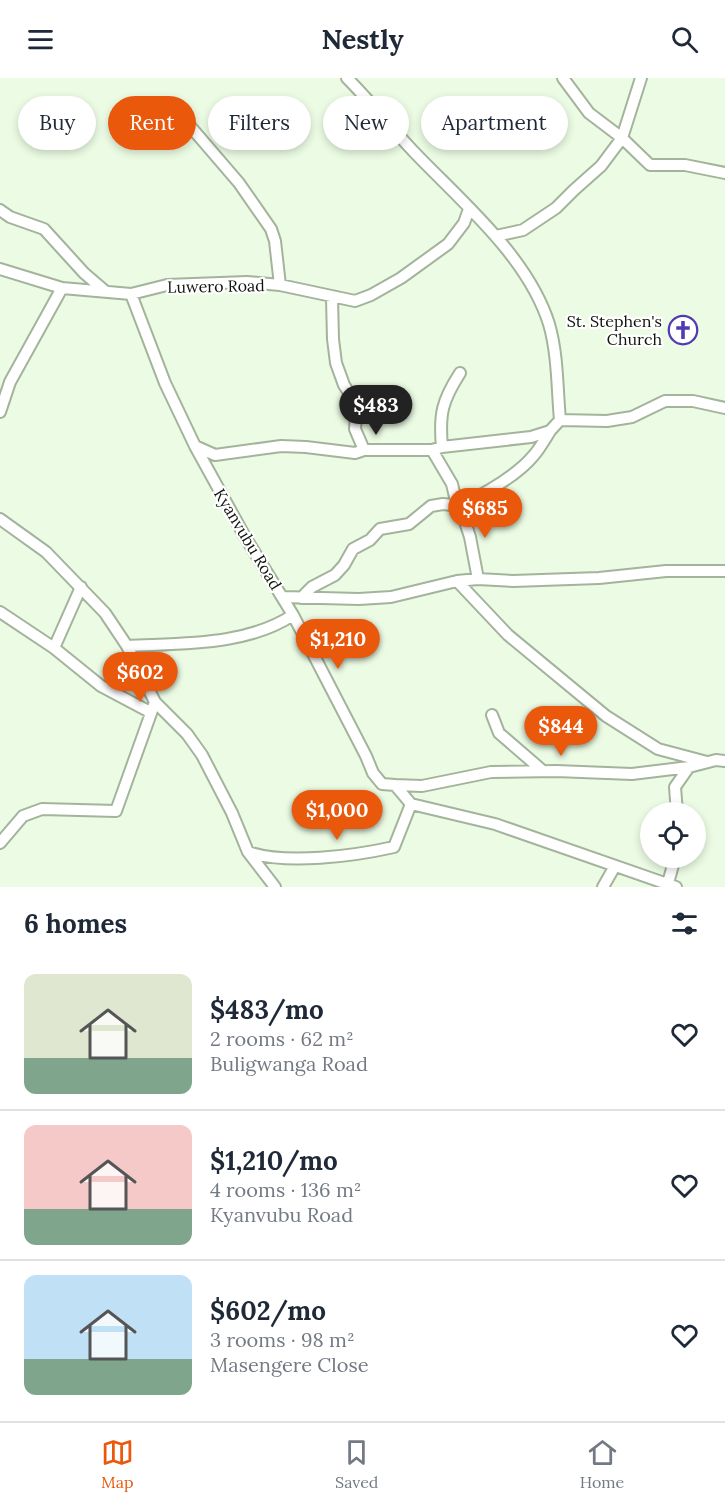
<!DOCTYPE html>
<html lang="en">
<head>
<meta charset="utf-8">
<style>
	body { margin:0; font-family:Lora,serif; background:#f6f6f7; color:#1f2937; height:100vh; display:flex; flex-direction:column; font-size:22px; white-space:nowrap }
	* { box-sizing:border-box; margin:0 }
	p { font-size:20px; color:#747a83 }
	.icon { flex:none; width:33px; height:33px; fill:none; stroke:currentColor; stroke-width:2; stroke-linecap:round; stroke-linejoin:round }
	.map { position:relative; height:809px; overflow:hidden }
	.details { display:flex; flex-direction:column; background:#fff; flex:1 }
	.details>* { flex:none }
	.top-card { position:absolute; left:18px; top:18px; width:690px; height:54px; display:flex; gap:12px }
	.buttons { position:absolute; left:640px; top:724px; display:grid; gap:12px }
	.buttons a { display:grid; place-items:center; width:66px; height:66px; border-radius:50%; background:#fff; box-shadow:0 3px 9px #0003; font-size:30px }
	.price { position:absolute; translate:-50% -51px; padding:0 14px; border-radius:21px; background:#ea580c; color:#fff; font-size:20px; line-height:39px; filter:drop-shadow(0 2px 3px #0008) }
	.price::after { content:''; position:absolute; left:50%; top:36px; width:18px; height:14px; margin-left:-9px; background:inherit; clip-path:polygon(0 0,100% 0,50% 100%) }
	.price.active { background:#222; color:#fff }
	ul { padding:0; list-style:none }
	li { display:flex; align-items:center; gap:18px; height:150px; padding:0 24px }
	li+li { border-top:2px solid #e0e1e3 }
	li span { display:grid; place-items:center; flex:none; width:168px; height:120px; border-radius:12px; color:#555 }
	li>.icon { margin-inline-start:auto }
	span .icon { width:72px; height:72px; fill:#fffc; stroke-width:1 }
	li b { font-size:26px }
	h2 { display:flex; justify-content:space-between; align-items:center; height:72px; padding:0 24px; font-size:26px }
	.pill { padding:0 21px; border-radius:27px; background:#fff; box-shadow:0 3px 9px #0003; font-size:21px; line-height:54px }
	.pill.active { background:#ea580c; color:#fff }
	header { display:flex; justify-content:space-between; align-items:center; height:78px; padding:0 24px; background:#fff; font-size:27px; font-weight:700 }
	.tab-bar { display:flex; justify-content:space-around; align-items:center; height:84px; border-top:2px solid #e0e1e3; background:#fff; font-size:16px; color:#747a83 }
	.tab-bar a { display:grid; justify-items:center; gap:3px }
	.tab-bar .active { color:#ea580c }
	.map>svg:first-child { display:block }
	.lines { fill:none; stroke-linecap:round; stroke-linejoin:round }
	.minor-casing { stroke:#a4b39c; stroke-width:14 }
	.minor { stroke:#fff; stroke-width:10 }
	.labels { text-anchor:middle; stroke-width:4.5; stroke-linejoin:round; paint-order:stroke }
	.street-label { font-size:16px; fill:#0f140c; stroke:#fff }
	.poi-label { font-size:16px; fill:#0f140c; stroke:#fff; text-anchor:end }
</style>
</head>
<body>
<header><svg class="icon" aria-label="menu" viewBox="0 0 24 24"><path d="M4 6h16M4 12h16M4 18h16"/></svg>Nestly<svg class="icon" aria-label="search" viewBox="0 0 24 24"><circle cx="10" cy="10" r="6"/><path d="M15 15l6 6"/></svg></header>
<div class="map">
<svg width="725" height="809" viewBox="0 0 725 809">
	<rect width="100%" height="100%" fill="#ecfce4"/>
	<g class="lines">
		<g class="minor-casing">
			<path id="minor" d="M347,0C371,24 391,50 415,75C462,124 528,179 549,246C558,277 557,310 560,342L607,343L632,339L665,323H693L725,330
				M563,0L589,35L622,60L650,87H685L725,95
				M190,48L239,105L271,151L275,163L280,207
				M0,132L10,139L44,151L84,195L105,213
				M496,158L523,152L556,130L574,112L601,88L622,60L641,0
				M0,191L62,210L131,216L167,207L247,204L280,207L355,223L371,217L401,200L448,166L464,145L469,131
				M131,216L165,305L195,368L244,457L293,537L366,678L373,695L382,706L395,707L411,726L495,746L676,809
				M332,220L333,261L336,285L344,307L357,327L355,351L364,372
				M0,334L10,304L62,210
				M195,368L215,377L281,368L306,369L355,375L364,372H432L442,369L531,359L550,353L560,342
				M442,369C439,336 442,323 460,295
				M432,372L452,406L456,423L460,428C484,416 517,398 534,377C540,370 545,361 550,353
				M0,441L46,474L105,535L127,568L155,624L187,656L202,677L232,735L248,774L275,809
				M457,503L508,557L606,638L658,671L707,684
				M283,519L359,521L391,519L457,503L478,501L513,503L599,500L666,493H725
				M301,520L312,509L335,497L344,487L353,471L370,462L380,451L409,446L431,428L443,426L460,428L470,459L478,501
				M0,534L54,570L101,608L150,634
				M127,568C182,565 246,568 293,537
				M54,570L81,509
				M492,637L499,655L543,693
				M395,707L422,708L491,694L556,693L632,696L689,689L716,682L725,683
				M677,735L675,709L689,689
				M0,765L23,738L42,731L116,733L155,624
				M248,774C286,787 354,778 394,769L411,726
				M668,805L675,780
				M603,809L615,788"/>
		</g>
		<use href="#minor" class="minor"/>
	</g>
	<defs>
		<g id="church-ring" transform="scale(1.5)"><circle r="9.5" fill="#fff" stroke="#513bb3" stroke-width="1.5"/><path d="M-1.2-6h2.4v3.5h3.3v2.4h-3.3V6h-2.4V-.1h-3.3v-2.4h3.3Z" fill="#513bb3"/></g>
	</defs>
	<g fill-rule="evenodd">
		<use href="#church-ring" x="683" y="252"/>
	</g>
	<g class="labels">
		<g class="street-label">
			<text transform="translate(216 208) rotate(-1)" y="6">Luwero Road</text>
			<text transform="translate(248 461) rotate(59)" y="6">Kyanvubu Road</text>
		</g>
		<g class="poi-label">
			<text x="662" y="249">St. Stephen's<tspan x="662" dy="18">Church</tspan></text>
		</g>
	</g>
</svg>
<div class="buttons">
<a><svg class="icon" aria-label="locate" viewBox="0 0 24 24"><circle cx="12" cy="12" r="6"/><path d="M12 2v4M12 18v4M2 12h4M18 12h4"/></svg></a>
</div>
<b class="price active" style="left:376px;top:358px">$483</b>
<b class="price" style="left:485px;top:461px">$685</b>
<b class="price" style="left:338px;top:592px">$1,210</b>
<b class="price" style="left:140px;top:625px">$602</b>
<b class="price" style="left:561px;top:679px">$844</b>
<b class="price" style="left:337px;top:763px">$1,000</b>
<div class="top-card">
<a class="pill">Buy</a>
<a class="pill active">Rent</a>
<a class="pill">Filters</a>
<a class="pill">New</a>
<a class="pill">Apartment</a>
</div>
</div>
<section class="details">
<h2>6 homes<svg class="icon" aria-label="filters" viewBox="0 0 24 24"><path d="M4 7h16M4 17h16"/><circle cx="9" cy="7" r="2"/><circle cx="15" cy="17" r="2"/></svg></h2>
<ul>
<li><span style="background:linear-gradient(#dfe7d0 70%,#7fa58c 0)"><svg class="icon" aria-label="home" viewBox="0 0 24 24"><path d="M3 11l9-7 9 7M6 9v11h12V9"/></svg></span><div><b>$483/mo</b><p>2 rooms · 62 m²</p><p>Buligwanga Road</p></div><svg class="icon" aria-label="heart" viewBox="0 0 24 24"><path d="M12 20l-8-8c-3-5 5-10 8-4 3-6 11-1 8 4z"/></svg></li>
<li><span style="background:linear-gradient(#f6c9c9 70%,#7fa58c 0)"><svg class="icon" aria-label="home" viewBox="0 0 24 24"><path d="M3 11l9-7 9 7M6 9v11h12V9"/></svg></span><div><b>$1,210/mo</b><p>4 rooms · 136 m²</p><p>Kyanvubu Road</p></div><svg class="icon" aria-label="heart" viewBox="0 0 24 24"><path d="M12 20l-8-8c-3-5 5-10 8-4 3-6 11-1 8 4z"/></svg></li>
<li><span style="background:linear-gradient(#bfe0f5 70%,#7fa58c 0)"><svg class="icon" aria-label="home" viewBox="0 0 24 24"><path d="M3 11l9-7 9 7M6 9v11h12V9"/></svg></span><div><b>$602/mo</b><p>3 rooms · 98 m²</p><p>Masengere Close</p></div><svg class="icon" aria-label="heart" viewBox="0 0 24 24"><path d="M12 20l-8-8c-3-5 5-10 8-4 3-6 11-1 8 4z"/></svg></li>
</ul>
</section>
<nav class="tab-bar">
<a class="active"><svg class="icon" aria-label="map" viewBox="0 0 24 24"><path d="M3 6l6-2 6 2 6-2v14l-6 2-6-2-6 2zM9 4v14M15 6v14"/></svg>Map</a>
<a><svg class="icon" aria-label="saved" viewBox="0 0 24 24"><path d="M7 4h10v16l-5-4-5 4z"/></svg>Saved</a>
<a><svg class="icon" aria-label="home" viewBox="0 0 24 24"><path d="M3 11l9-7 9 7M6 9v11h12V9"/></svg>Home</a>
</nav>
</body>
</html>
